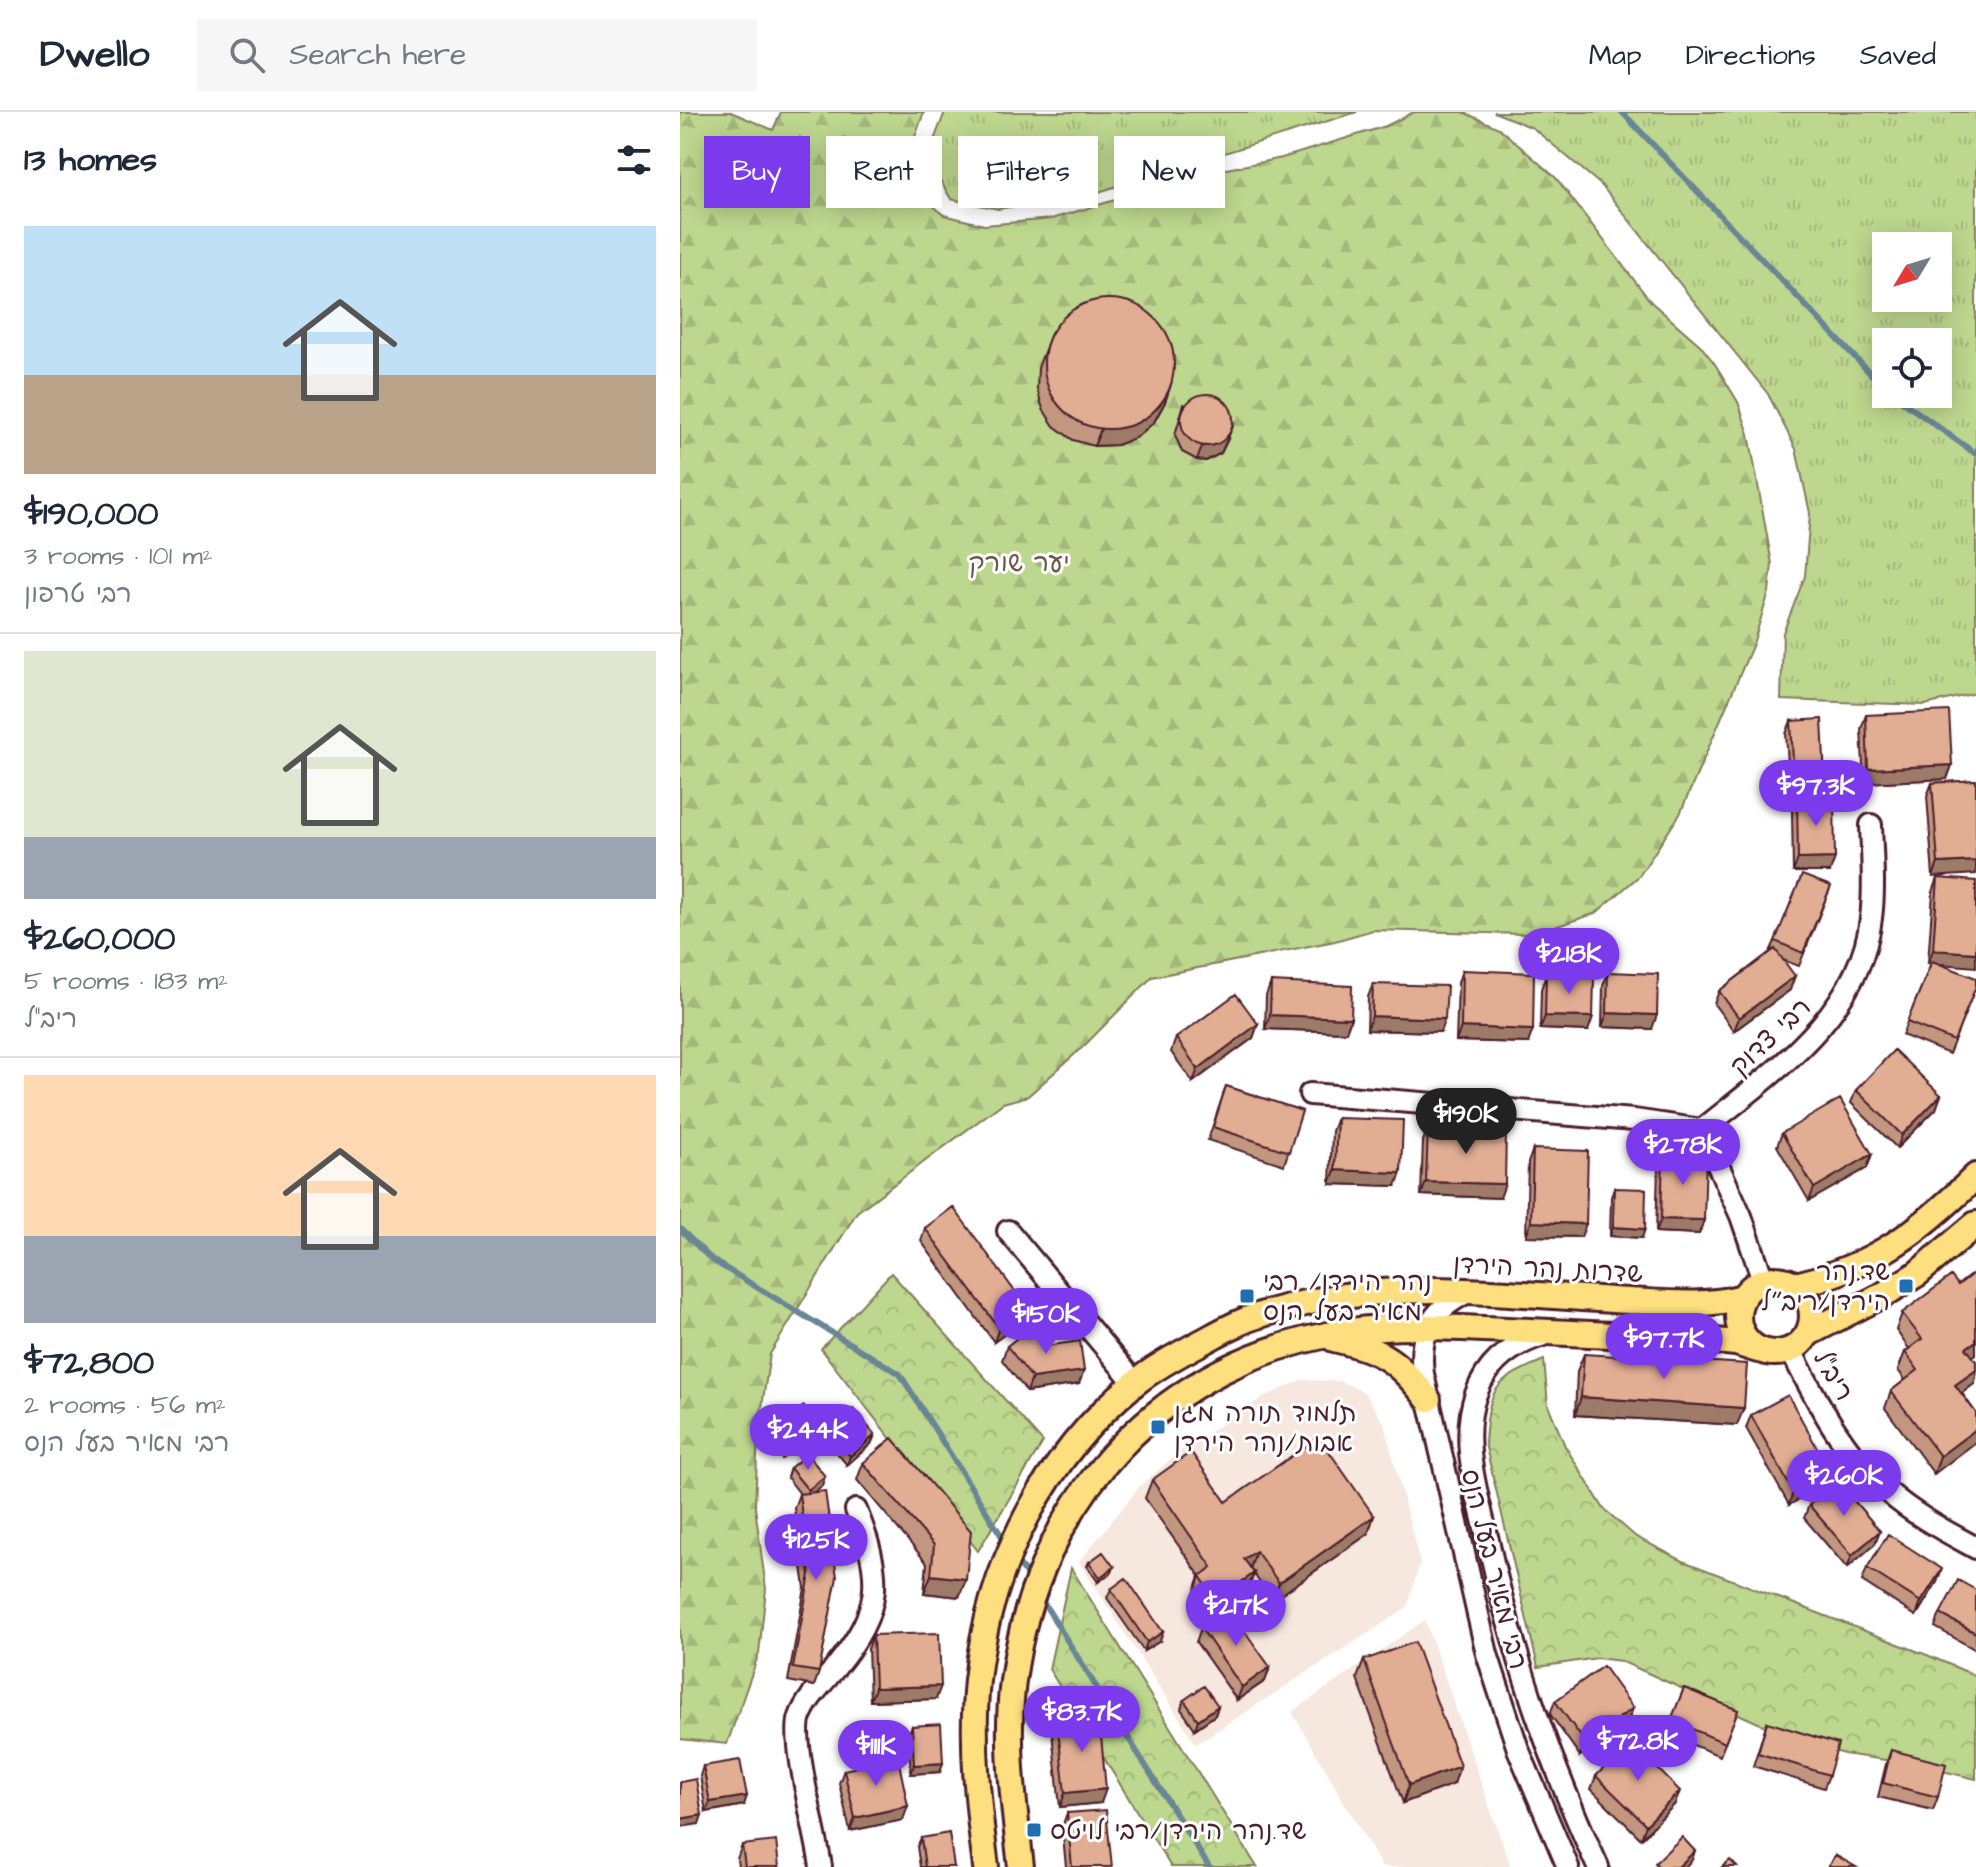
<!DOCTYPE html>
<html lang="en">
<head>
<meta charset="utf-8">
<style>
	body { margin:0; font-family:"Architects Daughter","Playpen Sans Hebrew",sans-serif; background:#f6f6f7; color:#1f2937; height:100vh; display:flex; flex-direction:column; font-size:30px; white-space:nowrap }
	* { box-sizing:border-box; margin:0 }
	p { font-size:26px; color:#747a83 }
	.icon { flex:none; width:44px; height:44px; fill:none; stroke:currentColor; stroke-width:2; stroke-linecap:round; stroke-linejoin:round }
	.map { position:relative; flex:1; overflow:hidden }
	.details { display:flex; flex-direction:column; background:#fff; width:680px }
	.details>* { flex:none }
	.guide { position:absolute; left:24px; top:24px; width:760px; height:72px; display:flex; gap:16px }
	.needle { width:52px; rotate:232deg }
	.fabs { position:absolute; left:1192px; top:120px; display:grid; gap:16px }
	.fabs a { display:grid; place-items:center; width:80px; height:80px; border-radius:0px; background:#fff; box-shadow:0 4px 20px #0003; font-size:40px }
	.price { position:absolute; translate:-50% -68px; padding:0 18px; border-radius:28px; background:#7c3aed; color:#fff; font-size:26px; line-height:52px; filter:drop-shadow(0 2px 4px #0008) }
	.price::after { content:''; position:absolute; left:50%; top:48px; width:24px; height:18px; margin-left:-12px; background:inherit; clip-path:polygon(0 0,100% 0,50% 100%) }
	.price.selected { background:#222; color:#fff }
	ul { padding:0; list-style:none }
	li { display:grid; align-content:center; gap:16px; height:424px; padding:0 24px }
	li+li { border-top:2px solid #e0e1e3 }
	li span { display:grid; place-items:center; height:248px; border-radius:0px; color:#555 }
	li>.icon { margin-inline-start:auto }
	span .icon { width:144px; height:144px; fill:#fffc; stroke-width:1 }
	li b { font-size:34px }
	h2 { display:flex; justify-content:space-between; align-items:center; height:96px; padding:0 24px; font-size:34px }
	.pill { padding:0 28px; border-radius:0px; background:#fff; box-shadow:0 4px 20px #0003; font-size:28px; line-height:72px }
	.pill.selected { background:#7c3aed; color:#fff }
	header { display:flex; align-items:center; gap:48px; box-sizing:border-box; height:112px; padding:0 40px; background:#fff; border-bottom:2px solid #e0e1e3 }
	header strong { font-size:38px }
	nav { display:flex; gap:44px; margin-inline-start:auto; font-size:28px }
	.search { width:560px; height:72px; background:#f6f6f7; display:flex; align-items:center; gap:20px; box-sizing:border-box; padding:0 28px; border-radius:0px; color:#747a83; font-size:30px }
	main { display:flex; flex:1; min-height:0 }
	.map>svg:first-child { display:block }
	.built { fill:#f6e7df }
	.grass { fill:url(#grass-tufts); stroke:#847b5c; stroke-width:2; fill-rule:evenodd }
	.forest { fill:url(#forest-firs); stroke:#847b5c; stroke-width:2 }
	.park { fill:url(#park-crowns); stroke:#847b5c; stroke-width:2 }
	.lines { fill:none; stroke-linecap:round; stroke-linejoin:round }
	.stream { stroke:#698695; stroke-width:6 }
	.minor-casing { stroke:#4a1f2b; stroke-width:26 }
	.major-casing { stroke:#4a1f2b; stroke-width:30 }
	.minor { stroke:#fff; stroke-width:20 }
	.major { stroke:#fddf80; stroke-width:24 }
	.wall { fill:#c2967f; stroke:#4a1f2b; stroke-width:2 }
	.shaded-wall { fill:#9e7a68; stroke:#4a1f2b; stroke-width:2 }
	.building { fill:#e1ae94; stroke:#4a1f2b; stroke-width:2 }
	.poi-dot { fill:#1f6fb2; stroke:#fff; stroke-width:3 }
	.labels { text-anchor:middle; stroke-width:6; stroke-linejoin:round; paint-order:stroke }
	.park-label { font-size:26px; fill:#6c5649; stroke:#fff }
	.street-label { font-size:26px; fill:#4a1f2b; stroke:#fff }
	.poi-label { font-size:26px; fill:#4a1f2b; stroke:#fff; text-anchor:start }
</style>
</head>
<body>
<header>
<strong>Dwello</strong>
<div class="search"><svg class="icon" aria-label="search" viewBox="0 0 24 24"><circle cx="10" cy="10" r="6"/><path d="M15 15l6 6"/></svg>Search here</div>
<nav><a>Map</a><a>Directions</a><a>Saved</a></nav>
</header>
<main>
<section class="details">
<h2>13 homes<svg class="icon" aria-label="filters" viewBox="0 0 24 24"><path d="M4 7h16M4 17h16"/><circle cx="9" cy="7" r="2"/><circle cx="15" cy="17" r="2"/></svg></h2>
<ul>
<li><span style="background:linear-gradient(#bfe0f5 60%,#b9a48a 0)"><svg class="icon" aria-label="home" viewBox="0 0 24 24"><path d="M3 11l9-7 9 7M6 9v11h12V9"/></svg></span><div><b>$190,000</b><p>3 rooms · 101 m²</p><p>רבי טרפון</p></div></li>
<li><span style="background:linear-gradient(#dfe7d0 75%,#9aa5b1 0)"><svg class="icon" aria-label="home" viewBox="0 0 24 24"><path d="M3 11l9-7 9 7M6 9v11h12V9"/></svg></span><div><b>$260,000</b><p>5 rooms · 183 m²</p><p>ריב&quot;ל</p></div></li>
<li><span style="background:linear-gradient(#ffd9b3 65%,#9aa5b1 0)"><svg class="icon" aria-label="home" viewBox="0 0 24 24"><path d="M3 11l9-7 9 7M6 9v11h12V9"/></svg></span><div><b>$72,800</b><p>2 rooms · 56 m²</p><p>רבי מאיר בעל הנס</p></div></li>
</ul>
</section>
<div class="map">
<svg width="1296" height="1755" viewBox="0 0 1296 1755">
	<defs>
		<pattern id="grass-tufts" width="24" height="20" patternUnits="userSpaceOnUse" patternTransform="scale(2)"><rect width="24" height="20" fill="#bdd78e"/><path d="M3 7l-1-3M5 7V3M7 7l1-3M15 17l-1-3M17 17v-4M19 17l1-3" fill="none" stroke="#a4b87b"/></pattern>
		<pattern id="forest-firs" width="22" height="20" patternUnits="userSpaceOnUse" patternTransform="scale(2)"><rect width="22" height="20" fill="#bdd78e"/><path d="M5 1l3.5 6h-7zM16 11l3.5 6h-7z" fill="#a4b87b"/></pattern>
		<pattern id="park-crowns" width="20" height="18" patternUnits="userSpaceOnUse" patternTransform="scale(2)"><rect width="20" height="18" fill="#bdd78e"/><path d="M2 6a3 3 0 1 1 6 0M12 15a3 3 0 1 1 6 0" fill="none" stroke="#a4b87b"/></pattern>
	</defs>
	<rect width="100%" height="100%" fill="#fff"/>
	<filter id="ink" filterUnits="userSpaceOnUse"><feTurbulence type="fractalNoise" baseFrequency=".0125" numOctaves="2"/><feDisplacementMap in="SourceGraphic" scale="16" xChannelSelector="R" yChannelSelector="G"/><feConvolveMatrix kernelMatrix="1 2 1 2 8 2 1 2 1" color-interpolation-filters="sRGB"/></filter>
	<g filter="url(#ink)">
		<path class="built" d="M622,1268L659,1269L683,1279L704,1311L740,1451L727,1496L516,1632L399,1450L461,1373L500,1339L584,1285Z
			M745,1508L811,1699L831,1755H702L612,1600Z"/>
		<path class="grass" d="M265,0H677L415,81L318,97L271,87L247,46Z
			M814,0H1296V581L1245,593L1101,588L1103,521L1125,464L1130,401L1116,337L1088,282L921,73L853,16ZM1258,134V186H1206V134ZM1258,230V282H1206V230Z"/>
		<path class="forest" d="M0,0H51L93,18L101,0H244L231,36V56L237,62L244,86L264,103L304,113L371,107L526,61L602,46L706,14L734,0H783L819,16L876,66L971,190L1020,233L1035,252L1058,290L1069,322L1092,452L1089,480L1073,532L1000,702L959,764L916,801L872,816L845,822L693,818L655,829L472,865L405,933L348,984L323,991L177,1100L90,1242L78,1321L75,1395L86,1477L79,1541L47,1632L0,1627Z"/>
		<path class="park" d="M211,1161L363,1330L298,1439L141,1237Z
			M864,1248L868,1293L885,1334L924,1397L956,1425L1003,1449L1247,1543L1296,1564V1667L1233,1652L1164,1642L1105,1623L941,1549L917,1546L858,1555L805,1331C809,1276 813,1269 864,1248Z
			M391,1456L577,1755H491L369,1557Z"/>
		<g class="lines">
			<path class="stream" d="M942,0L1206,278
				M1212,282L1296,342
				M0,1117L32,1148L220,1262L326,1431
				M334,1444L352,1472
				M360,1485L529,1755"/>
			<g class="minor-casing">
				<path id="minor" d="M630,982L954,1008L1022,1018
					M1022,1018C1092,961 1180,903 1191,806C1195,776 1192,744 1191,713
					M1022,1018L1061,1104L1083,1168
					M328,1119L455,1271
					M788,1180C751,1198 738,1222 743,1262L807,1542L838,1637L888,1755
					M867,1222C834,1231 808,1249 796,1282C780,1326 796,1377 806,1420C832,1540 867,1644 918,1755
					M1111,1239C1136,1288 1165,1344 1208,1380C1234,1403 1265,1419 1296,1436
					M141,1755C137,1724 111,1628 120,1605C127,1586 144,1570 156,1555C203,1497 203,1465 176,1398"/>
			</g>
			<g class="major-casing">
				<path id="major" d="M1058 1204a37 37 0 1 1 74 0a37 37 0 1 1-74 0Z
					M1116,1173C1195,1154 1239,1120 1296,1064
					M1129,1221L1203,1183L1237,1162L1296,1112
					M654,1227C702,1238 717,1248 748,1287
					M306,1755C298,1693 291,1631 297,1568C309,1454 365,1344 455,1271C475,1255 499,1242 522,1230C537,1222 554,1212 571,1206C629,1186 694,1178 755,1178C820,1179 884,1185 949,1189C988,1191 1025,1195 1063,1185
					M341,1755C334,1693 325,1631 333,1569C357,1384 484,1245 671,1219C723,1212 775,1216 827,1218C890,1221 952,1224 1014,1227L1056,1231L1078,1238"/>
			</g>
			<use href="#minor" class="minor"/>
			<use href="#major" class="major"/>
		</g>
		<path class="wall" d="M372,219L491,272L485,290L474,310L457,325L437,333L414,334L393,328L374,314L363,297L357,277L358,256Z
			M504,292L549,325L541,341L526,349L517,348L502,340L495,323Z
			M1186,603L1272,653L1267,667L1184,671L1181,617Z
			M1111,609L1140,681L1110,683L1106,622Z
			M1296,668L1253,765L1247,684L1252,671Z
			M1117,685L1150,760H1113L1112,699Z
			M1258,766L1260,852L1296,874L1269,942L1222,923L1251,851H1248L1253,780Z
			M1151,774L1119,854L1103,848L1110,878L1054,919L1034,892L1039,879L1090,840L1095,829Z
			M782,858L848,931L776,929L778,871Z
			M928,860L972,917L922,915L923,874Z
			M866,863L908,919L860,917L861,877Z
			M591,870L671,906L666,920L585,917L586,884Z
			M693,872L760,920L687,918L688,885Z
			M578,912L573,926L513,970L491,940L496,926Z
			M546,974L622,999L604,1053L528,1028Z
			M1176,978L1261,983L1256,997L1217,1036L1171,991Z
			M657,1006L716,1074L650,1072L652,1019Z
			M748,1016L820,1086L741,1083L743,1029Z
			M1102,1021L1192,1042L1187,1056L1129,1089L1097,1034Z
			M853,1037L901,1125L846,1124L848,1051Z
			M983,1042L1024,1108L1019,1122L976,1120L978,1056Z
			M934,1076L962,1126L930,1124L931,1085Z
			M245,1116L347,1196L342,1209L314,1230L241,1129Z
			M1296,1159V1242L1293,1244L1294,1272L1282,1281L1296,1301L1254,1362L1205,1296L1211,1279L1225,1268L1218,1258L1225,1240L1229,1237L1216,1218L1222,1201L1278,1173Z
			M327,1234H366L399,1272L347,1280L322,1248Z
			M904,1242L1057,1313L895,1303L897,1259Z
			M1071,1303L1150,1359L1145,1373L1109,1393L1066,1316Z
			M138,1311L135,1321L102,1347L88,1329L91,1320Z
			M148,1317L195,1323L191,1332L167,1353L145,1326Z
			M183,1351L286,1467L279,1485L244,1481L247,1451L177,1368Z
			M110,1356L145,1364L142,1374L133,1381L139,1560L134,1574L108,1569L125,1476L114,1396L119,1382H120L107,1365Z
			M472,1368L546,1390L688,1422L592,1489L574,1462L567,1479L530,1505L514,1482L520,1464L465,1386Z
			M1129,1393L1200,1419L1195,1432L1167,1456L1124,1406Z
			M409,1450L434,1455L432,1460L418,1470L407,1454Z
			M1187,1456L1257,1470L1236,1504L1182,1469Z
			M431,1477L480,1529L464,1539L427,1486Z
			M1296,1478V1538L1255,1515L1260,1502Z
			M521,1516L590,1555L585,1569L557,1588L516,1530Z
			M193,1523L256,1587L190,1589L188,1537Z
			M684,1548L774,1672L723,1691L677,1566Z
			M1004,1576L1058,1598L1040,1644L986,1622Z
			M504,1588L538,1594L535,1603L515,1617L501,1597Z
			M875,1589L953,1596L948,1609L900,1644L870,1602Z
			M377,1608L421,1691L380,1695L372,1621Z
			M1087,1610L1149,1663L1144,1676L1073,1654Z
			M232,1614L260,1660L231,1662L228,1623Z
			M1211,1638L1258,1685L1253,1698L1198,1685L1206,1652Z
			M23,1654L64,1693L26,1700L20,1664Z
			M164,1658L223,1708L170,1719L159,1671Z
			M916,1664L995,1692L961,1727L911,1677Z
			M387,1701L432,1755H386L382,1715Z
			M241,1726L274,1755H240L237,1735Z
			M62,1733L99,1755H58L57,1747Z"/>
		<path class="shaded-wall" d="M491,272L485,290L474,310L457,325L437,333L414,334L421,317Z
			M554,312L541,341L526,349L517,348L522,335Z
			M1272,653L1267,667L1184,671L1188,657Z
			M1145,668L1140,681L1110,683L1114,669Z
			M1155,746L1150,760H1113L1118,747Z
			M1296,749V762L1253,765L1258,751Z
			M1253,838L1296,841V855L1248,851Z
			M1115,864L1110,878L1054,919L1059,906Z
			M927,901L977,903L972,917L922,915Z
			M590,903L671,906L666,920L585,917Z
			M692,904L765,907L760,920L687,918Z
			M865,904L913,905L908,919L860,917Z
			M578,912L573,926L513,970L518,957Z
			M781,915L853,918L848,931L776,929Z
			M1261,983L1256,997L1217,1036L1222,1023Z
			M1192,1042L1187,1056L1129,1089L1134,1076Z
			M655,1058L721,1061L716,1074L650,1072Z
			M746,1070L825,1072L820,1086L741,1083Z
			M981,1107L1024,1108L1019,1122L976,1120Z
			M851,1110L906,1112L901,1125L846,1124Z
			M933,1115L965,1117L962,1126L930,1124Z
			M347,1196L342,1209L314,1230L319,1216Z
			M1296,1229V1242L1280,1254L1286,1236Z
			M1296,1258V1266L1294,1272L1269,1291L1275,1273Z
			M404,1259L399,1272L347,1280L352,1266Z
			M901,1285L1064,1296L1057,1313L895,1303Z
			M138,1311L135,1321L102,1347L106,1338Z
			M1296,1317V1330L1254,1362L1260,1344Z
			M195,1323L191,1332L167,1353L170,1344Z
			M1150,1359L1145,1373L1109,1393L1113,1380Z
			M145,1364L142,1374L125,1387L128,1378Z
			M694,1404L688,1422L592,1489L599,1471Z
			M1200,1419L1195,1432L1167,1456L1172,1443Z
			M576,1439L570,1457L564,1447Z
			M434,1455L432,1460L418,1470L420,1465Z
			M1262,1457L1257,1470L1236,1504L1241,1490Z
			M574,1461L567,1479L530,1505L536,1488Z
			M251,1463L286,1467L279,1485L244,1481Z
			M483,1520L480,1529L464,1539L467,1530Z
			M590,1555L585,1569L557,1588L562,1575Z
			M261,1574L256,1587L190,1589L195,1576Z
			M538,1594L535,1603L515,1617L518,1608Z
			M953,1596L948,1609L900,1644L905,1630Z
			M263,1651L260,1660L231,1662L234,1653Z
			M780,1654L774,1672L723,1691L729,1673Z
			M426,1677L421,1691L380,1695L385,1681Z
			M1000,1679L995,1692L961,1727L966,1713Z
			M67,1684L64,1693L26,1700L30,1690Z
			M228,1694L223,1708L170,1719L175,1706Z
			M22,1703L19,1712L0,1715V1707Z
			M1015,1739L1012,1748L1005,1755H998Z"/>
		<path class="building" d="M364 252a65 65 0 1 1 130 0a65 65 0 1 1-130 0Z
			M501 308a26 26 0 1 1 52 0a26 26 0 1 1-52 0Z
			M1269,599L1272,653L1188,657L1186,603Z
			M1142,607L1145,668L1114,669L1111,609Z
			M1296,668V749L1258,751L1252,671Z
			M1154,684L1155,746L1118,747L1117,685Z
			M1122,763L1151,774L1123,841L1095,829Z
			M1258,766L1296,769V841L1253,838Z
			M1095,837L1115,864L1059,906L1039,879Z
			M1252,849L1296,866V874L1274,929L1227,910Z
			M782,858L854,861L853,918L781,915Z
			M928,860L978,862L977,903L927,901Z
			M866,863L914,865L913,905L865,904Z
			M591,870L672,874L671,906L590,903Z
			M693,872L767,874L765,907L692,904Z
			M556,882L578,912L518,957L496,926Z
			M1214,938L1261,983L1222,1023L1176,978Z
			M546,974L622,999L609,1040L533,1015Z
			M1160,987L1192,1042L1134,1076L1102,1021Z
			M657,1006L723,1008L721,1061L655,1058Z
			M748,1016L826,1018L825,1072L746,1070Z
			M853,1037L908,1039L906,1112L851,1110Z
			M983,1042L1026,1044L1024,1108L981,1107Z
			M934,1076L966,1077L965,1117L933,1115Z
			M273,1095L347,1196L319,1216L245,1116Z
			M1296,1159V1229L1286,1236L1296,1249V1258L1275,1273L1296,1301V1317L1260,1344L1211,1279L1238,1258L1225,1240L1242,1227L1222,1201L1271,1164L1278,1173Z
			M351,1215L366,1234L400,1229L404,1259L352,1266L327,1234Z
			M904,1242L1067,1252L1064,1296L901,1285Z
			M1108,1283L1150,1359L1113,1380L1071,1303Z
			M124,1294L138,1311L106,1338L91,1320Z
			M173,1297L195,1323L170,1344L148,1317Z
			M639,1325L694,1404L599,1471L576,1439L564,1447L574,1461L536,1488L520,1464L532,1455L472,1368L511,1340L546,1390Z
			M212,1326L291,1419L286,1467L251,1463L254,1433L183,1351Z
			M127,1342L145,1364L128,1378L110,1356Z
			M1157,1369L1200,1419L1172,1443L1129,1393Z
			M145,1379L157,1465L139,1560L113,1556L130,1462L119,1382Z
			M1208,1422L1262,1457L1241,1490L1187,1456Z
			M423,1440L434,1455L420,1465L409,1450Z
			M446,1466L483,1520L467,1530L431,1477Z
			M1278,1468L1296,1478V1521L1260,1502Z
			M549,1497L590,1555L562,1575L521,1516Z
			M259,1521L261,1574L195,1576L193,1523Z
			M735,1530L780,1654L729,1673L684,1548Z
			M923,1554L953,1596L905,1630L875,1589Z
			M524,1574L538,1594L518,1608L504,1588Z
			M1004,1576L1058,1598L1045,1631L991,1608Z
			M419,1603L426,1677L385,1681L377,1608Z
			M1087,1610L1158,1632L1149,1663L1078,1641Z
			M261,1612L263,1651L234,1653L232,1614Z
			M950,1629L1000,1679L966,1713L916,1664Z
			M1211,1638L1266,1652L1258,1685L1203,1671Z
			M218,1646L228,1694L175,1706L164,1658Z
			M60,1648L67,1684L30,1690L23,1654Z
			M16,1667L22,1703L0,1707V1670Z
			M426,1698L432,1755H392L387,1701Z
			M269,1721L274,1755H245L241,1726Z
			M1002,1725L1015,1739L998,1755H979L975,1751Z
			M96,1729L99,1755H65L62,1733Z
			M1155,1743L1176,1755H1148Z
			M1050,1748L1057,1755H1042Z"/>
	</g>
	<g class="poi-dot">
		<rect x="1218" y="1166" width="16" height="16" rx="4"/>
		<rect x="559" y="1176" width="16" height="16" rx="4"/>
		<rect x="470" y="1307" width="16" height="16" rx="4"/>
		<rect x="346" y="1710" width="16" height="16" rx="4"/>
	</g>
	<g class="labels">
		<g class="park-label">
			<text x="339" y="459">יער שורק</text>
		</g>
		<g class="street-label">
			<text transform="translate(1090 924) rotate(-43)" y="9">רבי צדוק</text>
			<text transform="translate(868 1156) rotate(3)" y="9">שדרות נהר הירדן</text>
			<text transform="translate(1154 1263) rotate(60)" y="9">ריב"ל</text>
			<text transform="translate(815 1457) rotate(76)" y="9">רבי מאיר בעל הנס</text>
		</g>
		<g class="poi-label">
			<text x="1210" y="1168" text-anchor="end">שד.נהר<tspan x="1210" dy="30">הירדן/ריב״ל</tspan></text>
			<text x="583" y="1178">נהר הירדן/ רבי<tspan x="583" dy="30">מאיר בעל הנס</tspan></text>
			<text x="494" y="1309">תלמוד תורה מגן<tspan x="494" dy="30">אבות/נהר הירדן</tspan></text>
			<text x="370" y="1727">שד.נהר הירדן/רבי לויטס</text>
		</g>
	</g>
</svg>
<div class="fabs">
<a><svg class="needle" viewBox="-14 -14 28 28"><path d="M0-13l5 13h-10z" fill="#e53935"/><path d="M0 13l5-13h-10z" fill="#747a83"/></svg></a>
<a><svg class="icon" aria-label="locate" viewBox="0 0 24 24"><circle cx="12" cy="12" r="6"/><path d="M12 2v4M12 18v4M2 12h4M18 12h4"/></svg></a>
</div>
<b class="price" style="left:1136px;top:716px">$97.3K</b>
<b class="price" style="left:889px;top:884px">$218K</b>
<b class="price selected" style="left:786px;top:1044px">$190K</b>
<b class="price" style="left:1003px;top:1075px">$278K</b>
<b class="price" style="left:366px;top:1244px">$150K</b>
<b class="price" style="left:984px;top:1269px">$97.7K</b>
<b class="price" style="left:128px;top:1360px">$244K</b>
<b class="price" style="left:1164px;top:1406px">$260K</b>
<b class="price" style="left:136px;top:1470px">$125K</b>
<b class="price" style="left:556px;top:1536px">$217K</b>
<b class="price" style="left:402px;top:1642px">$83.7K</b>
<b class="price" style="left:958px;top:1671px">$72.8K</b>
<b class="price" style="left:196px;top:1676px">$111K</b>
<div class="guide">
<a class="pill selected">Buy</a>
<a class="pill">Rent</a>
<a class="pill">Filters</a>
<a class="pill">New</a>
</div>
</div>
</main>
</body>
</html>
